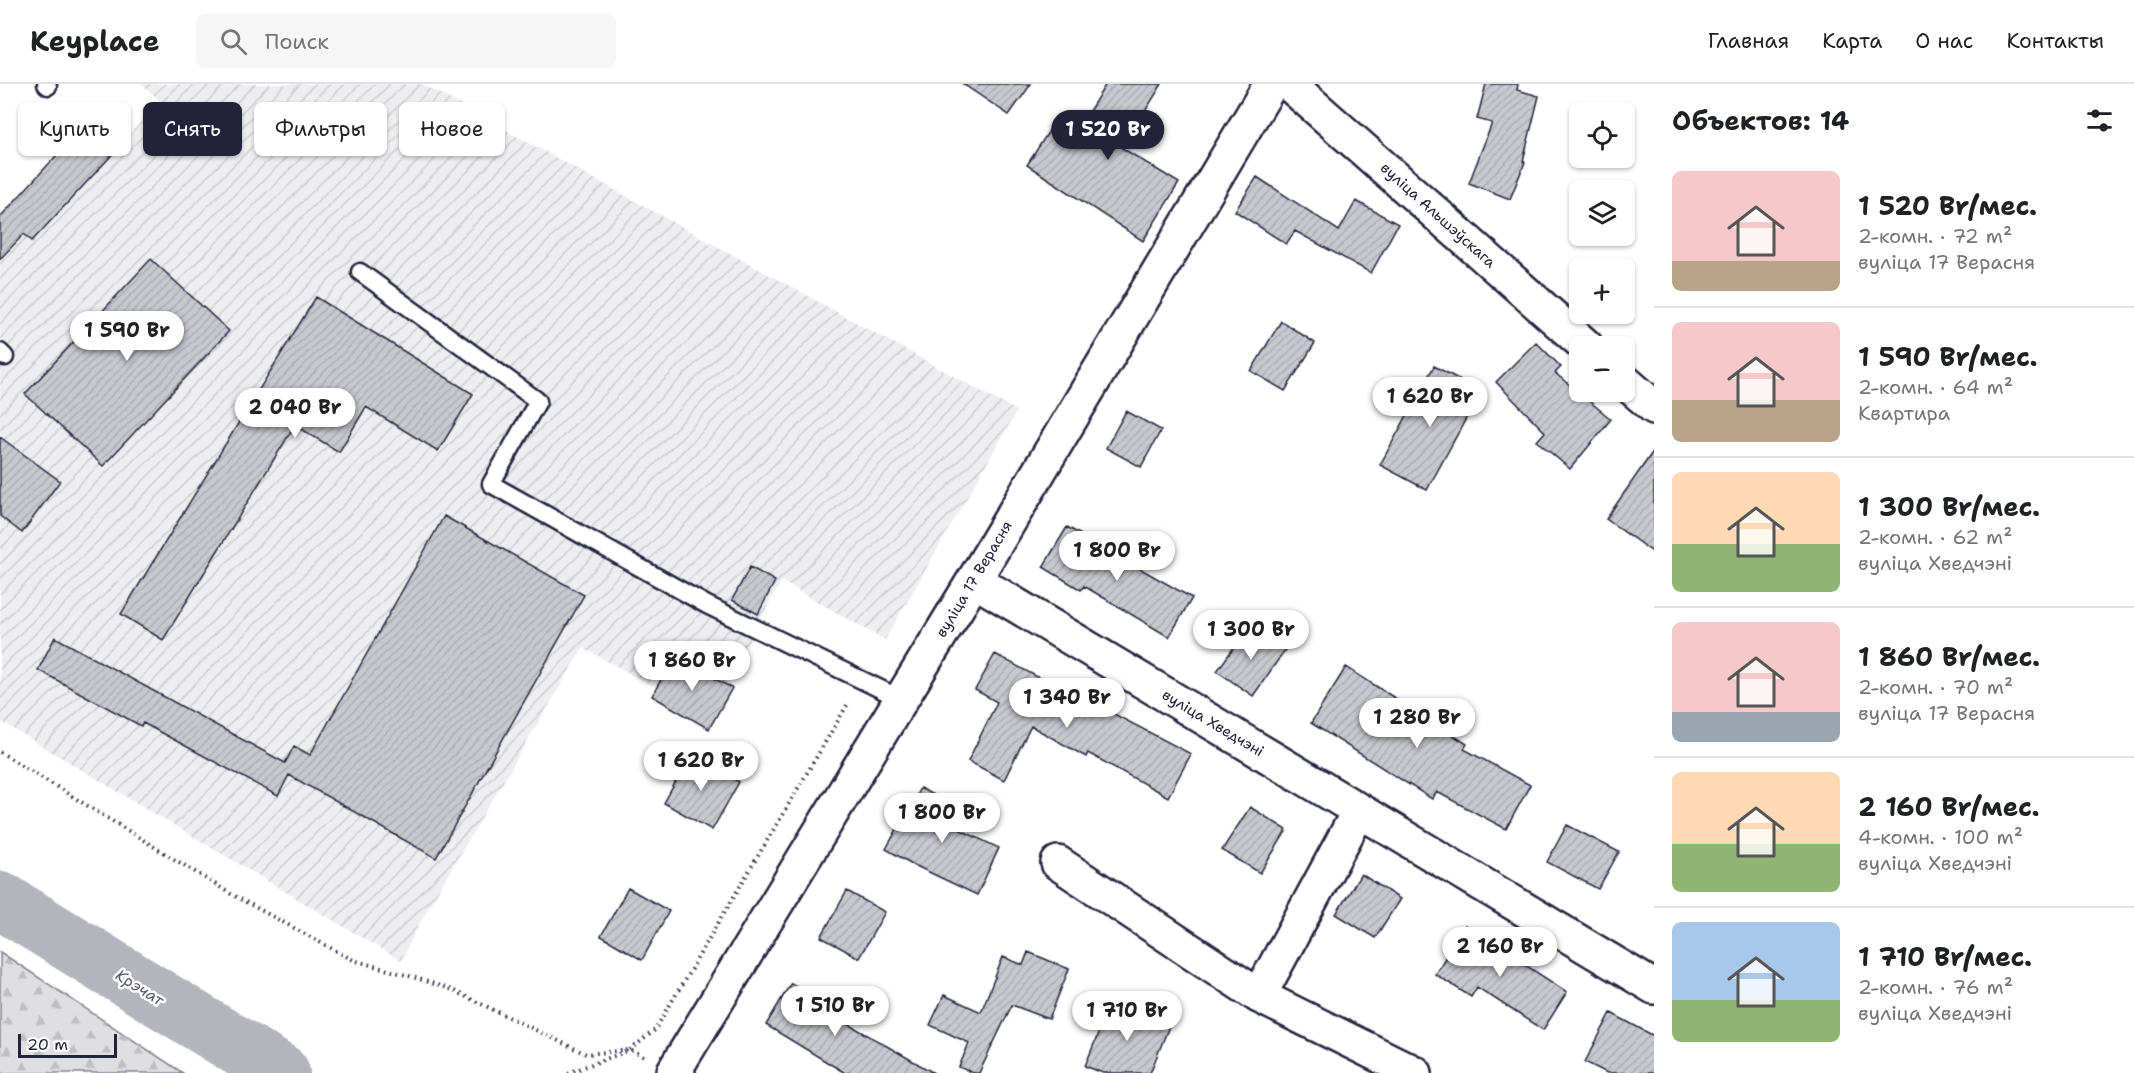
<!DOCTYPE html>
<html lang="ru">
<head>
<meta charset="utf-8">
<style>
	body { margin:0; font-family:"Shantell Sans",sans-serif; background:#f6f6f6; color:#202124; height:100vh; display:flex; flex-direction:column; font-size:22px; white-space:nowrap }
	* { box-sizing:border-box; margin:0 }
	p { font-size:20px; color:#757577 }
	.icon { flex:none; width:33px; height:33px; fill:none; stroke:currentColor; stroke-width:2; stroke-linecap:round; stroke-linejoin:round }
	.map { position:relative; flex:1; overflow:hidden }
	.details { display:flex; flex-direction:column; background:#fff; width:480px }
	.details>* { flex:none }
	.hud { position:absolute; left:18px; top:18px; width:570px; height:54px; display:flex; gap:12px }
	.controls { position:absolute; left:1569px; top:18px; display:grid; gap:12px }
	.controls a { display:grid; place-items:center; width:66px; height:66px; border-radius:9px; background:#fff; box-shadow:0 2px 4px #0004; font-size:30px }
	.scale { position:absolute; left:18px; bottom:15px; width:99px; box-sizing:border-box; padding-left:6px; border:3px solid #22223b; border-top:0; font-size:16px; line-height:21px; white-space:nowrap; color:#22223b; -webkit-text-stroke:4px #fff; paint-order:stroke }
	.price { position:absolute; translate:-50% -51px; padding:0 14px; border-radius:21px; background:#fff; color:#222; font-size:20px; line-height:39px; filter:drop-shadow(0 2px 3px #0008) }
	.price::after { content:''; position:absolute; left:50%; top:36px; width:18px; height:14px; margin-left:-9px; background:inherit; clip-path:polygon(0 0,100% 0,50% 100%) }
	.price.current { background:#22223b; color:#fff }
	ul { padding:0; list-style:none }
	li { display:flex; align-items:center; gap:18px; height:150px; padding:0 18px }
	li+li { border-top:2px solid #e0e0e0 }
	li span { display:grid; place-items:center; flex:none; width:168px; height:120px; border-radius:9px; color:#555 }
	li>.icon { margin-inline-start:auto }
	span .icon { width:72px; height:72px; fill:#fffc; stroke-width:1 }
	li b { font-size:26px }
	h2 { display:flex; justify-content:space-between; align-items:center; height:72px; padding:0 18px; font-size:26px }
	.pill { padding:0 21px; border-radius:9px; background:#fff; box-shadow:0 2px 4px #0004; font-size:21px; line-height:54px }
	.pill.current { background:#22223b; color:#fff }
	header { display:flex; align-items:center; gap:36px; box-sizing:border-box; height:84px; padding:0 30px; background:#fff; border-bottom:2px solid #e0e0e0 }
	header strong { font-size:28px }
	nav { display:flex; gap:33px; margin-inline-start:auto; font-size:21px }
	.search { width:420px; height:54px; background:#f6f6f6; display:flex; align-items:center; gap:15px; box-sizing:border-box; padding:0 21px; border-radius:9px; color:#757577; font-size:22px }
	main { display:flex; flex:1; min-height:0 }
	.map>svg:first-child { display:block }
	.industrial { fill:url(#industrial-furrows) }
	.forest { fill:url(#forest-firs); stroke:#80808e; stroke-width:1.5 }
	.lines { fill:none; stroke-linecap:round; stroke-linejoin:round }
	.river { stroke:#b4b4bc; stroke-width:58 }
	.building { fill:url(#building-hatch); stroke:#22223b; stroke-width:1.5 }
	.service-casing { stroke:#22223b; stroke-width:21 }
	.minor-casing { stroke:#22223b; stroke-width:38 }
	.path { stroke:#22223b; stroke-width:4; stroke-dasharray:1.5 4.5; stroke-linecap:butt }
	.service { stroke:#fff; stroke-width:16 }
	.minor { stroke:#fff; stroke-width:33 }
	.labels { text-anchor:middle; stroke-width:5; stroke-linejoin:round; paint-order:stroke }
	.street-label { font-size:15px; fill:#22223b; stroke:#fff }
	.water-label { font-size:16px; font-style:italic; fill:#5c5c6f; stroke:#fff }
</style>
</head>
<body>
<header>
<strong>Keyplace</strong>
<div class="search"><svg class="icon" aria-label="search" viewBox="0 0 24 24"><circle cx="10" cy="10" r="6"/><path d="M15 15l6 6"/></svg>Поиск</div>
<nav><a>Главная</a><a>Карта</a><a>О нас</a><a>Контакты</a></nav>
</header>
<main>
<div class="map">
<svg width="1654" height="989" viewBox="0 0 1654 989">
	<defs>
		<pattern id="industrial-furrows" width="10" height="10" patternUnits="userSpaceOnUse" patternTransform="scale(1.5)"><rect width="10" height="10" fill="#eeeef1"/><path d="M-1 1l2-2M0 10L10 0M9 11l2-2" fill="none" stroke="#ccccd0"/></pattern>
		<pattern id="forest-firs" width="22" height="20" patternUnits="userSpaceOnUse" patternTransform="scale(1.5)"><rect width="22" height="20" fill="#dfdfe2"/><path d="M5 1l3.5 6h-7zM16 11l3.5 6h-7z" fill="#bfbfc3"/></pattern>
		<pattern id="building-hatch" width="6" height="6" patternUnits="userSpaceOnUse" patternTransform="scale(1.5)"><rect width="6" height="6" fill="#c8c8cf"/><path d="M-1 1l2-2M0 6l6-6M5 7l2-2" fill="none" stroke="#acacb3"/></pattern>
	</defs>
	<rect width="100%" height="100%" fill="#fff"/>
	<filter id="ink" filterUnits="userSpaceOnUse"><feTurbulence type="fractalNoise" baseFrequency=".0167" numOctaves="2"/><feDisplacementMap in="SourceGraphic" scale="12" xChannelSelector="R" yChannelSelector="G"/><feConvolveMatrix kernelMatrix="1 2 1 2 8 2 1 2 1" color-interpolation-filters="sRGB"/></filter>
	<g filter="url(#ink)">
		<path class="industrial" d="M142,0H422L1017,327L885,556L781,497L726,600L675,572L657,604L583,564L422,834L401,877L0,637V133L3,130L33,157L160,17Z"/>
		<path class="forest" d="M0,868L183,989H0Z"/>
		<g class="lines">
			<path class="river" d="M0,816L281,989"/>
		</g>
		<path class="building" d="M963,0H1031L1009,31Z
			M1106,0H1162L1122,64L1179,99L1143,157L1027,81L1054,39L1074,51Z
			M1486,0H1518L1517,6L1539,12L1523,77L1525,78L1510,115L1469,99L1492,39L1477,35Z
			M92,33L122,60L32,157L24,150L0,175V133Z
			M1257,93L1339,147L1356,117L1398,140L1371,189L1295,147L1286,160L1235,127Z
			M151,175L229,247L103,382L25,310Z
			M316,213L473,310L438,367L366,323L339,368L295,341L163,556L121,530Z
			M1281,237L1315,259L1285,307L1251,287Z
			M1536,258L1561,283L1555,289L1611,335L1570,385L1537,357L1545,348L1496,298Z
			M1434,282L1481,307L1427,406L1380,381Z
			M1126,327L1161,346L1141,383L1106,364Z
			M0,353L60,397L22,449L0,432Z
			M1654,366V469L1606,435Z
			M444,432L584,511L436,774L289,691L278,712L143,639L141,642L38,586L55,553L285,679L294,662L310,671Z
			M1067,443L1192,514L1169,553L1084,502L1081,506L1043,483Z
			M750,483L775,497L758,530L732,516Z
			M1250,541L1285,566L1253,612L1217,587Z
			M995,570L1067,609L1068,606L1191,670L1168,713L1088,669L1086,673L1031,642L1004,696L968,677L997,618L975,606Z
			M674,572L732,604L709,645L652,612Z
			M1346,583L1467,660L1464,665L1530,701L1506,745L1437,708L1432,715L1311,639Z
			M691,670L739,698L712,746L664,719Z
			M920,704L955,723L946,739L999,764L977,811L914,781L886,765Z
			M1250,723L1287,746L1260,789L1222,766Z
			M1567,741L1619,768L1598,805L1547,778Z
			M1361,790L1400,815L1375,854L1336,830Z
			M628,804L669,827L642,876L601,852Z
			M847,807L885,828L859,874L821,853Z
			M1465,842L1567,908L1543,946L1477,903L1471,913L1435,890Z
			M1028,868L1069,885L1049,935L1012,921L979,989H973L959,983L969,959L930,941L944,911L981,928L1003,873L1023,881Z
			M791,899L839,928L836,933L934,989H845L766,941Z
			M1112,916L1170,940L1150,989H1103L1085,982Z
			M1611,929L1654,952V989H1607L1585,978Z"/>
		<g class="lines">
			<g class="service-casing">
				<path id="service" d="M46,0L48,2
					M360,188L538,317L491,400L707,521L901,615
					M0,268L5,273"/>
			</g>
			<g class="minor-casing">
				<path id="minor" d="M1289,0L1586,262
					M1624,297L1654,323
					M974,496L1654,903
					M1359,727L1259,912L1415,989
					M1058,779L1259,912
					M678,989L674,987L974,496L1271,0"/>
			</g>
			<path class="path" d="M0,668L231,810L353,876L413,893L452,906L586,970L630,966L644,973
				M568,989L630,966L655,946L849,618"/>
			<use href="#service" class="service"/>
			<use href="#minor" class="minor"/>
		</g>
	</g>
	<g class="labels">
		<g class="street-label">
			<text transform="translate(1438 131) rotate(42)" y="5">вуліца Альшэўскага</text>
			<text transform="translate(974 495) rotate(-59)" y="5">вуліца 17 Верасня</text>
			<text transform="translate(1213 639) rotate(31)" y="5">вуліца Хведчэні</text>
		</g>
		<g class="water-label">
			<text transform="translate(140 903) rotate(32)" y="6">Крэчат</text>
		</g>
	</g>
</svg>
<div class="controls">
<a><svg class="icon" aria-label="locate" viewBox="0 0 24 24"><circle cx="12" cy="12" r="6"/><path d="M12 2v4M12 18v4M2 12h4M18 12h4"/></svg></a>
<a><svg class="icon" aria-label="layers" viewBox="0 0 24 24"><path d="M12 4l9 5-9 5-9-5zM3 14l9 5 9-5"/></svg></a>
<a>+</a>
<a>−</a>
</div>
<div class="scale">20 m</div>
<b class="price current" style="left:1108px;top:77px">1 520 Br</b>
<b class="price" style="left:127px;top:278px">1 590 Br</b>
<b class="price" style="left:1430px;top:344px">1 620 Br</b>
<b class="price" style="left:295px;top:355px">2 040 Br</b>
<b class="price" style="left:1117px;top:498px">1 800 Br</b>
<b class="price" style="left:1251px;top:577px">1 300 Br</b>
<b class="price" style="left:692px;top:608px">1 860 Br</b>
<b class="price" style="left:1067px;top:645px">1 340 Br</b>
<b class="price" style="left:1417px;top:665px">1 280 Br</b>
<b class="price" style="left:701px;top:708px">1 620 Br</b>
<b class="price" style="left:942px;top:760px">1 800 Br</b>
<b class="price" style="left:1500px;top:894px">2 160 Br</b>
<b class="price" style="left:835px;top:953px">1 510 Br</b>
<b class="price" style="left:1127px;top:958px">1 710 Br</b>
<div class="hud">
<a class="pill">Купить</a>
<a class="pill current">Снять</a>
<a class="pill">Фильтры</a>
<a class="pill">Новое</a>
</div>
</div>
<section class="details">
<h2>Объектов: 14<svg class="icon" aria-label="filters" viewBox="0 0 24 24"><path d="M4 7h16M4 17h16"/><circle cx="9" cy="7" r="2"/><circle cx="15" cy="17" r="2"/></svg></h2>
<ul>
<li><span style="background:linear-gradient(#f6c9c9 75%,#b9a48a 0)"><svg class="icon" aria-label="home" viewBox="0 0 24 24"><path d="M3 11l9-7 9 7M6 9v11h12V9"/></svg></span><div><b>1 520 Br/мес.</b><p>2-комн. · 72 m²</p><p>вуліца 17 Верасня</p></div></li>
<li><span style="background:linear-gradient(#f6c9c9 65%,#b9a48a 0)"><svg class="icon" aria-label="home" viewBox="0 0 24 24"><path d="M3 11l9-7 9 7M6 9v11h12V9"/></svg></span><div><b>1 590 Br/мес.</b><p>2-комн. · 64 m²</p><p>Квартира</p></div></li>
<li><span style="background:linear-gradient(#ffd9b3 60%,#8fb573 0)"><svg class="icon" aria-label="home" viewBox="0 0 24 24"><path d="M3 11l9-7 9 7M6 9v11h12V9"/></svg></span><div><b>1 300 Br/мес.</b><p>2-комн. · 62 m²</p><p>вуліца Хведчэні</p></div></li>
<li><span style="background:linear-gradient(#f6c9c9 75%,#9aa5b1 0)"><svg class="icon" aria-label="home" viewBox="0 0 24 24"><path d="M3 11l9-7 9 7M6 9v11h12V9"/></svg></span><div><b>1 860 Br/мес.</b><p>2-комн. · 70 m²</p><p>вуліца 17 Верасня</p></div></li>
<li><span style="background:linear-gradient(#ffd9b3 60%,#8fb573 0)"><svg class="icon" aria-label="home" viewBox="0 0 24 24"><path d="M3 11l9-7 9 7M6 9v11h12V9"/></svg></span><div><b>2 160 Br/мес.</b><p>4-комн. · 100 m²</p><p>вуліца Хведчэні</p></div></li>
<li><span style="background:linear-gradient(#a9c7e8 65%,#8fb573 0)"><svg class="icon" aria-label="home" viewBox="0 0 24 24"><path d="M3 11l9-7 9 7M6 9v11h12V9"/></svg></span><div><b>1 710 Br/мес.</b><p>2-комн. · 76 m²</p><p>вуліца Хведчэні</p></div></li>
</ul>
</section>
</main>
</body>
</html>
